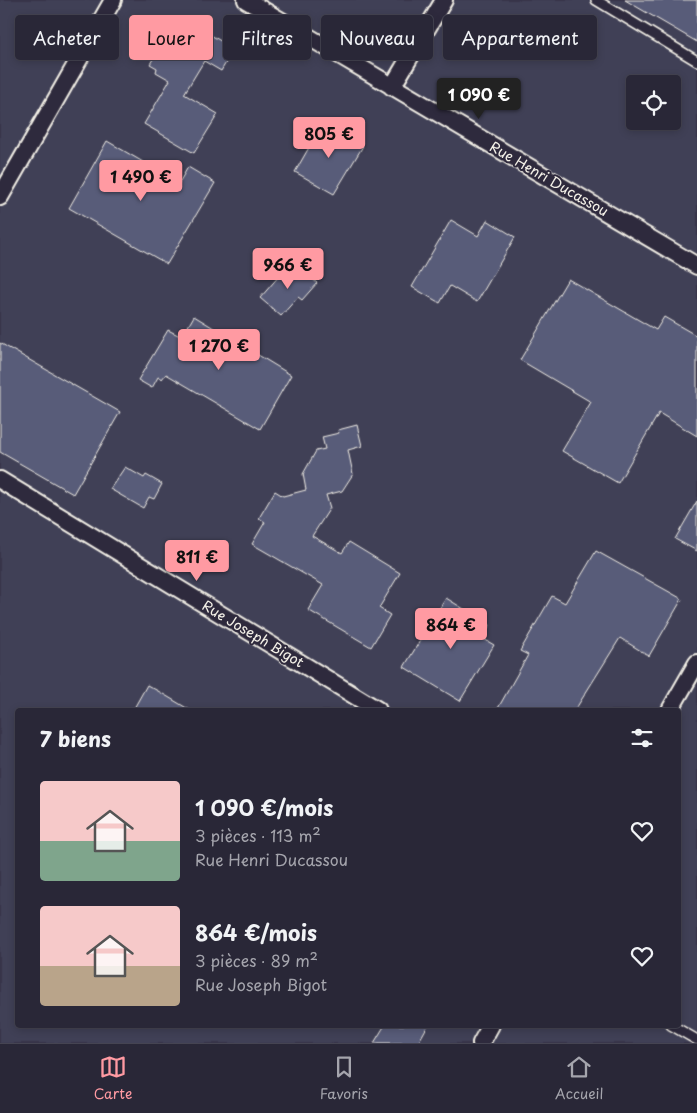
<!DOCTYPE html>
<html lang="fr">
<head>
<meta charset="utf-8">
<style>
	body { margin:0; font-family:"Playpen Sans",sans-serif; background:#312f3f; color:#f1f3f6; height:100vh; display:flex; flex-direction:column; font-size:19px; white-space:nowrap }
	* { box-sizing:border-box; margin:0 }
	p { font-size:16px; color:#a5a5ad }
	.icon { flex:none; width:28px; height:28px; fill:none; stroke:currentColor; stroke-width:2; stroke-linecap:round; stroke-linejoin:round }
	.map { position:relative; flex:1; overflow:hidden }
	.sheet { position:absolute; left:15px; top:708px; width:666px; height:320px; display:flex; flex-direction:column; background:#292737; border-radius:5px; box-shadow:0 2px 8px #0003,0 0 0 1px #454452 }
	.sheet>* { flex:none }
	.guide { position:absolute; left:15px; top:15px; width:668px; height:45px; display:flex; gap:10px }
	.buttons { position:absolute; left:626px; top:75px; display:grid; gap:10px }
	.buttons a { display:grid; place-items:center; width:55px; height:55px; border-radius:5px; background:#292737; box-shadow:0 2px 8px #0003,0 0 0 1px #454452; font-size:25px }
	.price { position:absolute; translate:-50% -42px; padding:0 11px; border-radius:5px; background:#ff9aa2; color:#111; font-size:16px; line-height:32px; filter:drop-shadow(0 1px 2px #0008) }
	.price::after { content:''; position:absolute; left:50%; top:30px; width:15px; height:11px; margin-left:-8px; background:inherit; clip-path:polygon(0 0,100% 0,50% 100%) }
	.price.current { background:#222; color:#fff }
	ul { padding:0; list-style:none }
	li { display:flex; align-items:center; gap:15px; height:125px; padding:0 25px }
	li span { display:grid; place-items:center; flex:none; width:140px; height:100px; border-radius:5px; color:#555 }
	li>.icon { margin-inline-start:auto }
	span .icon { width:60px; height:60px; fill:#fffc; stroke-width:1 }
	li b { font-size:21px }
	h2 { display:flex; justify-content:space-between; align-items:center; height:60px; padding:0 25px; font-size:21px }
	.chip { padding:0 18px; border-radius:5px; background:#292737; box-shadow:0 2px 8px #0003,0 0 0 1px #454452; font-size:18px; line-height:45px }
	.chip.current { background:#ff9aa2; color:#111 }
	.dock { display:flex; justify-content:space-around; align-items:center; height:70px; border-top:1px solid #454452; background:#292737; font-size:14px; color:#a5a5ad }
	.dock a { display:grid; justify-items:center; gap:2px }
	.dock .current { color:#ff9aa2 }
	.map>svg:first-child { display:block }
	.built { fill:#414057; fill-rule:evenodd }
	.building { fill:#595c79; stroke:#f4f1e8 }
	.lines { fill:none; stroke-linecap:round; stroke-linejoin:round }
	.lane-casing { stroke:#f4f1e8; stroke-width:12 }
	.street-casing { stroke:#f4f1e8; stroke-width:20 }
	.lane { stroke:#2f2a3d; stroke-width:9 }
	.street { stroke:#2f2a3d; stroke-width:16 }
	.labels { text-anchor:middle; stroke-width:4; stroke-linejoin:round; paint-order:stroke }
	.street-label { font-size:14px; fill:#f4f1e8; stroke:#2f2a3d }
</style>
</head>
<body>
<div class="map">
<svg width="697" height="1043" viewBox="0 0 697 1043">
	<rect width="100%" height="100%" fill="#373449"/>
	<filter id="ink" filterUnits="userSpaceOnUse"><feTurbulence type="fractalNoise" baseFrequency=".02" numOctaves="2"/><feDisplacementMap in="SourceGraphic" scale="10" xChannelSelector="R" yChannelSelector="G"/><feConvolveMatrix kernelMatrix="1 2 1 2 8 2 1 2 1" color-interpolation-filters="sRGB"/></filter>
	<g filter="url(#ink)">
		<path class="built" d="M0,0H697V1043H0ZM635,84H672V121H635ZM18,710H679V1025H18Z"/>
		<path class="building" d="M625,0H697V42Z
			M189,22L234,49L221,71L204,61L184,94L218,114L194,153L144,124L170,80L156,72L157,68L150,64L173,26Z
			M323,123L363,146L334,194L295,172Z
			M107,141L179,183L188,167L215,183L167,264L69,208Z
			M451,220L478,236L487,220L515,237L477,302L450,286L440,303L412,287Z
			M295,264L317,283L302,300L298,297L281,316L260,298L280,275L283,278Z
			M568,279L656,330L664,317L697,336V436L659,413L618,483L562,451L591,402L520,360Z
			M194,316L291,375L260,429L166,374L162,379L158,377L152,388L138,380L168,330L182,337Z
			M0,343L120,412L73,494L0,452Z
			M357,425L362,446L348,450L353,474L342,491L326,495L330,508L312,536L342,553L349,542L400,573L379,608L390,615L371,647L308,610L323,585L252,544L265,522L259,518L275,491L283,496L306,490L303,474L316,451L325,449L322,437L339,433L338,430Z
			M125,467L144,478L146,475L162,484L154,499L149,497L143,508L110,489Z
			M697,501V551L675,539Z
			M596,551L682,599L649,656L620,638L575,710H497L528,655L520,651L552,596L565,603Z
			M446,598L490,625L482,638L494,645L460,701L404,667Z
			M147,685L158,691L190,710H133Z
			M385,1025H428L418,1043H374Z"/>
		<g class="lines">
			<g class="lane-casing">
				<path id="lane" d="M596,0L697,61
					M671,1025L697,1040"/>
			</g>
			<g class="street-casing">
				<path id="street" d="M246,0L697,266
					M392,87L444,0
					M0,197L113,0
					M0,480L378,710
					M670,710L697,663
					M481,1043L491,1025"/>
			</g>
			<use href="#lane" class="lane"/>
			<use href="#street" class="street"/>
		</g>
	</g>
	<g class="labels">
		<g class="street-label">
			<text transform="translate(549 179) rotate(30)" y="5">Rue Henri Ducassou</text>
			<text transform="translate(253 634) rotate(31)" y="5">Rue Joseph Bigot</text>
		</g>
	</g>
</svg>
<div class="buttons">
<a><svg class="icon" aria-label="locate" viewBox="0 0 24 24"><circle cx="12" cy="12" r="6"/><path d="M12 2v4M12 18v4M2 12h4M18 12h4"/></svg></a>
</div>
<b class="price current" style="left:479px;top:120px">1 090 €</b>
<b class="price" style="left:329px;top:159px">805 €</b>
<b class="price" style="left:141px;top:202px">1 490 €</b>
<b class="price" style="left:288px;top:290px">966 €</b>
<b class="price" style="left:219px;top:371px">1 270 €</b>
<b class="price" style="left:197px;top:582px">811 €</b>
<b class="price" style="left:451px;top:650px">864 €</b>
<div class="guide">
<a class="chip">Acheter</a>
<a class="chip current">Louer</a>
<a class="chip">Filtres</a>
<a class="chip">Nouveau</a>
<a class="chip">Appartement</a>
</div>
<section class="sheet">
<h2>7 biens<svg class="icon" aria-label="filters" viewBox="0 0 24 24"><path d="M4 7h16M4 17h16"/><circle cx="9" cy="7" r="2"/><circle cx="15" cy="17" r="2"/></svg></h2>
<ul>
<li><span style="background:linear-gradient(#f6c9c9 60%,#7fa58c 0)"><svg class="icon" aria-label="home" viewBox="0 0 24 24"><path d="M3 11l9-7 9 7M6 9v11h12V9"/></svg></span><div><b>1 090 €/mois</b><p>3 pièces · 113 m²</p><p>Rue Henri Ducassou</p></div><svg class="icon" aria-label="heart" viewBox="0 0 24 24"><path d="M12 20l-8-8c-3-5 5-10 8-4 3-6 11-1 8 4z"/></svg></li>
<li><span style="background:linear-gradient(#f6c9c9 60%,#b9a48a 0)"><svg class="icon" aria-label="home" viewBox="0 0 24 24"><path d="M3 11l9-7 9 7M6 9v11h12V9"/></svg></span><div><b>864 €/mois</b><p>3 pièces · 89 m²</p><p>Rue Joseph Bigot</p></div><svg class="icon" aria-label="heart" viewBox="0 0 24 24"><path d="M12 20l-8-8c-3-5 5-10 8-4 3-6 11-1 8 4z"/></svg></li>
</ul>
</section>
</div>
<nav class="dock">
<a class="current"><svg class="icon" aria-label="map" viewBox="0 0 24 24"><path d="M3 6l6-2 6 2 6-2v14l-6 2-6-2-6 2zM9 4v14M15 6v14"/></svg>Carte</a>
<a><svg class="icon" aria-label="saved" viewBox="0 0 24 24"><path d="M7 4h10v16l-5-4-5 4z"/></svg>Favoris</a>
<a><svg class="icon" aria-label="home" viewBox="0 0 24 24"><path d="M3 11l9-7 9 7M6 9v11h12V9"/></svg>Accueil</a>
</nav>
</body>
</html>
